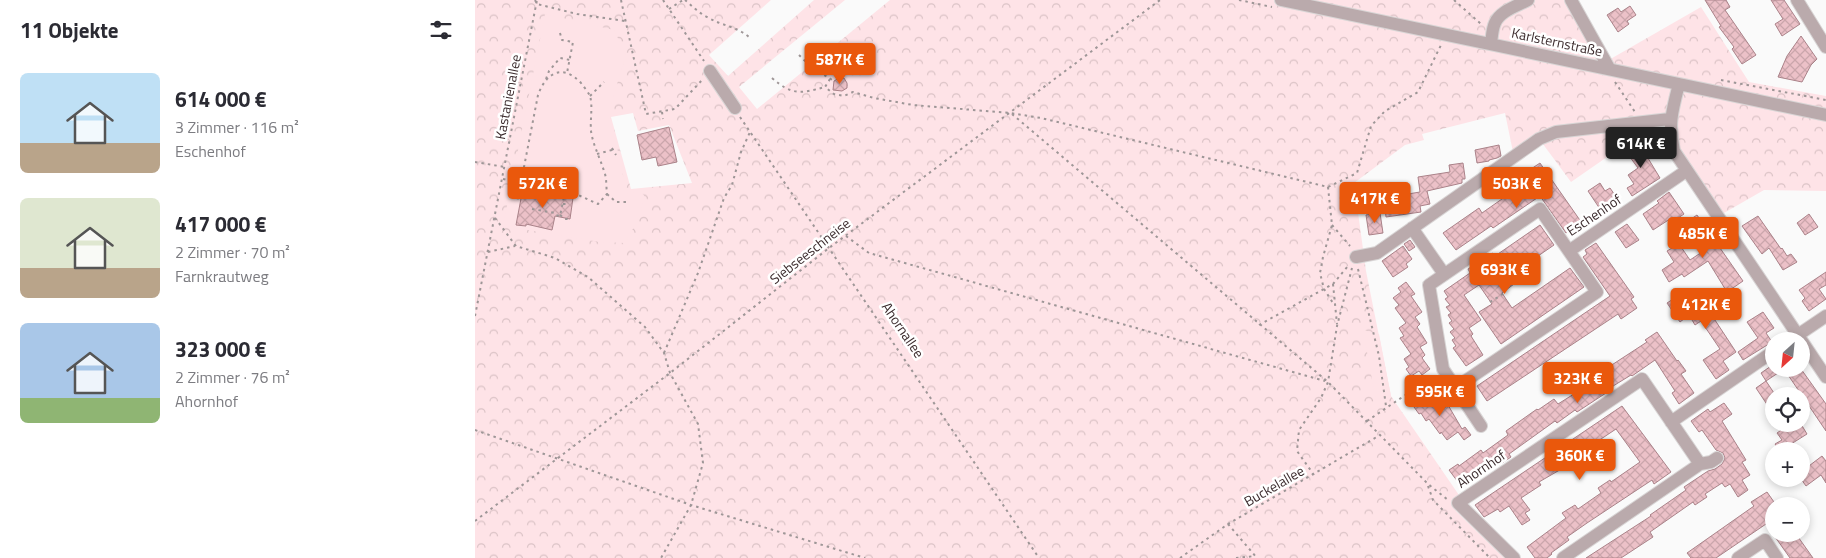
<!DOCTYPE html>
<html lang="de">
<head>
<meta charset="utf-8">
<style>
	body { margin:0; font-family:"Titillium Web",sans-serif; background:#f7f7f7; color:#2b2b33; height:100vh; display:flex; flex-direction:column; font-size:19px; white-space:nowrap }
	* { box-sizing:border-box; margin:0 }
	p { font-size:16px; color:#7c7c81 }
	.icon { flex:none; width:28px; height:28px; fill:none; stroke:currentColor; stroke-width:2; stroke-linecap:round; stroke-linejoin:round }
	.map { position:relative; flex:1; overflow:hidden }
	.panel { display:flex; flex-direction:column; background:#fff; width:475px }
	.panel>* { flex:none }
	.needle { width:32px; rotate:207deg }
	.controls { position:absolute; left:1290px; top:332px; display:grid; gap:10px }
	.controls a { display:grid; place-items:center; width:45px; height:45px; border-radius:50%; background:#fff; box-shadow:0 2px 8px #0003; font-size:25px }
	.price { position:absolute; translate:-50% -42px; padding:0 11px; border-radius:5px; background:#ea580c; color:#fff; font-size:16px; line-height:32px; filter:drop-shadow(0 1px 2px #0008) }
	.price::after { content:''; position:absolute; left:50%; top:30px; width:15px; height:11px; margin-left:-8px; background:inherit; clip-path:polygon(0 0,100% 0,50% 100%) }
	.price.selected { background:#222; color:#fff }
	ul { padding:0; list-style:none }
	li { display:flex; align-items:center; gap:15px; height:125px; padding:0 20px }
	li span { display:grid; place-items:center; flex:none; width:140px; height:100px; border-radius:8px; color:#555 }
	li>.icon { margin-inline-start:auto }
	span .icon { width:60px; height:60px; fill:#fffc; stroke-width:1 }
	li b { font-size:21px }
	h2 { display:flex; justify-content:space-between; align-items:center; height:60px; padding:0 20px; font-size:21px }
	main { display:flex; flex:1; min-height:0 }
	.map>svg:first-child { display:block }
	.forest { fill:url(#forest-crowns); fill-rule:evenodd }
	.park { fill:#fee3e7 }
	.building { fill:url(#building-cross-hatch); stroke:#aa8289 }
	.lines { fill:none; stroke-linecap:round; stroke-linejoin:round }
	.minor-casing { stroke:#d8d5d5; stroke-width:14 }
	.path { stroke:#9e9697; stroke-width:2; stroke-dasharray:2.5 4; stroke-linecap:butt }
	.minor { stroke:#baaaac; stroke-width:12 }
	.labels { text-anchor:middle; stroke-width:5; stroke-linejoin:round; paint-order:stroke }
	.street-label { font-size:14px; fill:#3b2b2d; stroke:#fff }
</style>
</head>
<body>
<main>
<section class="panel">
<h2>11 Objekte<svg class="icon" aria-label="filters" viewBox="0 0 24 24"><path d="M4 7h16M4 17h16"/><circle cx="9" cy="7" r="2"/><circle cx="15" cy="17" r="2"/></svg></h2>
<ul>
<li><span style="background:linear-gradient(#bfe0f5 70%,#b9a48a 0)"><svg class="icon" aria-label="home" viewBox="0 0 24 24"><path d="M3 11l9-7 9 7M6 9v11h12V9"/></svg></span><div><b>614 000 €</b><p>3 Zimmer · 116 m²</p><p>Eschenhof</p></div></li>
<li><span style="background:linear-gradient(#dfe7d0 70%,#b9a48a 0)"><svg class="icon" aria-label="home" viewBox="0 0 24 24"><path d="M3 11l9-7 9 7M6 9v11h12V9"/></svg></span><div><b>417 000 €</b><p>2 Zimmer · 70 m²</p><p>Farnkrautweg</p></div></li>
<li><span style="background:linear-gradient(#a9c7e8 75%,#8fb573 0)"><svg class="icon" aria-label="home" viewBox="0 0 24 24"><path d="M3 11l9-7 9 7M6 9v11h12V9"/></svg></span><div><b>323 000 €</b><p>2 Zimmer · 76 m²</p><p>Ahornhof</p></div></li>
</ul>
</section>
<div class="map">
<svg width="1351" height="558" viewBox="0 0 1351 558">
	<defs>
		<pattern id="forest-crowns" width="20" height="18" patternUnits="userSpaceOnUse" patternTransform="scale(1.25)"><rect width="20" height="18" fill="#fee3e7"/><path d="M2 6a3 3 0 1 1 6 0M12 15a3 3 0 1 1 6 0" fill="none" stroke="#dbc3c6"/></pattern>
		<pattern id="building-cross-hatch" width="8" height="8" patternUnits="userSpaceOnUse" patternTransform="scale(1.25)"><rect width="8" height="8" fill="#ecc1c8"/><path d="M0 0l8 8M0 8l8-8" fill="none" stroke="#cba6ac"/></pattern>
	</defs>
	<rect width="100%" height="100%" fill="#fafafa"/>
	<path class="forest" d="M0,0H296L234,55L253,76L339,0H370L264,87L282,109L415,0H1090L1132,61L1226,7L1274,82L1351,96V191L1289,190L1249,213L1184,121L1096,182L1062,136L1038,152L1030,113L947,134L949,140L930,145L879,183L891,271L916,396L986,498L981,511L1029,558H0ZM158,113L163,131L194,125L217,183L156,189L136,117Z"/>
	<path class="park" d="M70,14L139,30L151,55L134,110L152,194L164,192L169,195L165,216L150,243L125,242L28,226Z
		M888,330L904,334L916,396L901,401Z"/>
	<path class="building" d="M1230,0H1251L1255,7L1250,10L1281,55L1267,64L1257,49L1259,47L1244,27L1246,26Z
		M1296,0H1309L1325,24L1307,36L1300,24L1308,19Z
		M1155,6L1161,15L1152,21L1154,24L1143,32L1132,15L1143,8L1146,12Z
		M1326,36L1342,59L1336,65L1327,82L1303,77L1312,56Z
		M364,78H369L372,83V88L367,91L358,90L359,81Z
		M194,127L202,162L183,166L181,157L167,160L162,135Z
		M1162,140L1185,178L1157,196L1152,188L1159,184L1153,175L1163,168L1149,149Z
		M1024,145L1026,156L1022,158L1014,160V161L1002,163L1000,150Z
		M988,163L990,177V179H987V183L952,191L955,204L945,206L946,212L911,217L909,198L945,192L943,177L975,172L974,165Z
		M1065,163L1109,226L1098,234L1095,230L1091,233L1065,196L1018,228L1016,226L981,250L968,233L1004,208L1007,213L1054,180L1050,173Z
		M1125,183L1130,191L1135,188L1144,201L1127,212L1113,191Z
		M48,188L98,198L95,219L80,216L77,230L51,224V226L41,225Z
		M1194,192L1209,214L1197,222L1195,219L1178,230L1168,214L1184,203L1182,201Z
		M905,213L908,233L894,235L891,215Z
		M1334,214L1343,227L1330,235L1322,223Z
		M1222,215L1268,281L1252,292L1233,261L1209,277L1207,274L1194,282L1187,270L1199,262L1192,251L1204,244L1215,260L1230,250L1213,221Z
		M1283,216L1306,249L1307,248L1312,256L1316,254L1322,262L1308,270L1294,248L1287,254L1267,226Z
		M1152,224L1164,240L1151,248L1140,232Z
		M1065,225L1079,245L1034,276L1039,284L1027,293L1037,308L1095,268L1109,287L1026,344L1004,312L1017,304L1004,285L989,295L1006,320L994,328L998,334L996,336L1008,355L991,366L978,348L981,346L977,340L980,338L975,332L979,329L974,323L977,321L973,315L976,313L971,307L975,305L970,299L973,297L969,291L995,273L993,269L1010,258L1018,253L1020,256Z
		M935,240L940,247L934,251L929,244Z
		M1121,243L1159,297L1156,299L1162,308L1146,319L1143,314L1012,401L1002,386L1135,296L1108,257L1112,254L1110,250Z
		M928,246L937,259L931,264L933,267L918,277L907,261Z
		M1351,272V285L1344,289L1351,299L1334,311L1327,301L1330,298L1324,290Z
		M931,282L940,294L936,296L947,312L940,317L945,324L942,327L952,343L945,347L950,355L947,358L955,369L947,375L944,371L936,376L931,369L934,367L929,359L936,354L925,338L929,336L924,328L931,323L920,308L924,305L918,298L926,292L923,288Z
		M1206,294L1212,302L1216,300L1223,309L1241,297L1247,306L1236,314L1261,352L1248,361L1254,370L1241,379L1228,360L1245,349L1226,321L1220,325L1214,315L1205,322L1192,303Z
		M1288,312L1299,328L1291,333L1297,342L1268,360L1263,352L1283,338L1272,322Z
		M1182,332L1202,361L1203,360L1211,371L1206,374L1219,393L1204,404L1197,393L1200,391L1180,360L1157,376L1156,375L1130,391L1131,393L1102,412L1100,410L1082,423L1080,421L1034,454L1036,457L1024,465L1023,463L1007,475L1005,472L986,486L974,470L983,464L984,466L1006,450L1008,453L1033,435L1031,431L1062,409L1063,410L1079,399L1083,404L1110,387L1108,385L1127,373L1126,372L1172,342L1170,340Z
		M1299,364V369H1326L1351,404V431L1309,369L1291,381L1299,393V415L1281,388L1291,381L1286,373Z
		M953,390L968,409L973,405L987,429L990,427L996,435L989,440L983,432L972,440L966,432L965,434L954,419L951,421L946,413L944,414L939,407L949,399L946,395Z
		M1249,403L1257,414L1247,421L1271,460L1267,462L1275,475L1267,480L1273,490L1263,497L1255,484L1250,487L1247,483L1230,494L1232,497L1220,505L1218,502L1175,532L1178,537L1146,558H1111L1176,516L1175,515L1211,490L1209,487L1233,471L1240,469L1247,464L1250,458L1248,453L1241,450L1227,430L1224,432L1216,421L1233,409L1235,412Z
		M1147,406L1196,472L1179,484L1177,480L1112,523L1092,537L1094,540L1076,553L1077,554L1072,558H1060L1052,547L1091,518L1087,513L1100,505L1103,509L1126,493L1123,488L1135,480L1136,482L1165,462L1141,429L1093,461L1095,464L1064,482L1066,485L1046,498L1055,510L1050,513L1055,520L1047,525L1034,506L1025,512L1023,509L1009,517L1000,505Z
		M1315,424H1326L1332,434L1305,451L1300,444L1307,440L1302,433Z
		M1347,456L1351,461V483L1346,475L1331,486L1326,479V472Z
		M1292,492L1299,502V534H1321L1338,558H1315L1291,524L1241,558H1216L1212,553L1279,506L1276,502Z"/>
	<g class="lines">
		<g class="minor-casing">
			<path id="minor" d="M806,0L1351,115
				M1096,0L1134,68
				M1322,0L1351,47
				M1016,44C1017,37 1017,29 1020,23C1025,11 1042,6 1053,0
				M235,71L260,108
				M1204,84C1197,111 1193,124 1199,151L1351,377
				M937,228L969,274
				M1094,251L1211,171
				M881,257L902,253L1064,139L1081,132L1195,119
				M1314,341L1351,316
				M980,388L1122,292L1065,209L954,285L968,369L1006,426
				M1196,422L1299,351
				M1225,464L1236,462L1242,458
				M1039,558L983,503L1167,379L1225,464L1088,558
				M1263,558L1290,540L1302,558"/>
		</g>
		<path class="path" d="M60,0L62,4L102,14L150,21
			M146,0L171,114L200,109L228,79
			M188,0L229,61
			M210,0C217,6 224,13 232,17C247,26 261,26 274,37
			M764,0L797,7
			M979,0L1006,24
			M194,9L208,0
			M85,33L87,40L98,42L92,73
			M324,55L336,67L359,81
			M297,78C317,95 324,94 350,87
			M71,79L74,71L85,58L95,60
			M355,79L350,87L359,94L369,96L378,92L399,98L438,105L535,113L566,118L853,187L882,173L896,126L910,111L943,92L966,45
			M1246,80L1351,100
			M1140,82L1160,112
			M115,96L129,82
			M187,112L188,119
			M537,114L853,382L953,484L973,500
			M265,117L564,558
			M1174,132L1186,151
			M137,148L141,155
			M122,154L137,150
			M0,162L30,167
			M28,179L101,194L123,204L132,194C131,187 132,178 129,171C125,158 118,145 116,131C115,120 118,106 115,96C113,92 109,87 106,83C87,63 71,73 63,95L42,203
			M853,187L857,225L848,257L845,273L849,289L858,303
			M132,194L141,202H151
			M88,204H94
			M57,209L80,213L81,215L85,216L90,192
			M85,215L90,219H94
			M20,218L41,246L80,258L113,277L170,327L189,353L195,373L223,424L228,463L216,505L186,558
			M857,225L875,246
			M371,236L394,253L850,381
			M13,252L40,246
			M883,269L904,356L911,406
			M858,284L862,324
			M1015,302L1028,294
			M0,316L62,0
			M784,325L858,284L873,266
			M189,353L223,273L249,198L257,185L266,152L275,132
			M892,421L960,375
			M0,430L216,505L390,558
			M839,475L822,451L824,430L846,398L853,382L862,326L877,268
			M953,486L958,500L1015,558
			M0,521L195,373L354,248L685,0
			M753,524L782,558
			M705,558L753,524L905,435
			M761,558L780,556"/>
		<use href="#minor" class="minor"/>
	</g>
	<g class="labels">
		<g class="street-label">
			<text transform="translate(1082 42) rotate(12)" y="5">Karlsternstraße</text>
			<text transform="translate(33 97) rotate(-79)" y="5">Kastanienallee</text>
			<text transform="translate(1119 215) rotate(-34)" y="5">Eschenhof</text>
			<text transform="translate(335 251) rotate(-38)" y="5">Siebseeschneise</text>
			<text transform="translate(428 330) rotate(56)" y="5">Ahornallee</text>
			<text transform="translate(1006 469) rotate(-34)" y="5">Ahornhof</text>
			<text transform="translate(799 486) rotate(-30)" y="5">Buckelallee</text>
		</g>
	</g>
</svg>
<div class="controls">
<a><svg class="needle" viewBox="-14 -14 28 28"><path d="M0-13l5 13h-10z" fill="#e53935"/><path d="M0 13l5-13h-10z" fill="#7c7c81"/></svg></a>
<a><svg class="icon" aria-label="locate" viewBox="0 0 24 24"><circle cx="12" cy="12" r="6"/><path d="M12 2v4M12 18v4M2 12h4M18 12h4"/></svg></a>
<a>+</a>
<a>−</a>
</div>
<b class="price" style="left:365px;top:85px">587K €</b>
<b class="price selected" style="left:1166px;top:169px">614K €</b>
<b class="price" style="left:68px;top:209px">572K €</b>
<b class="price" style="left:1042px;top:209px">503K €</b>
<b class="price" style="left:900px;top:224px">417K €</b>
<b class="price" style="left:1228px;top:259px">485K €</b>
<b class="price" style="left:1030px;top:295px">693K €</b>
<b class="price" style="left:1231px;top:330px">412K €</b>
<b class="price" style="left:1103px;top:404px">323K €</b>
<b class="price" style="left:965px;top:417px">595K €</b>
<b class="price" style="left:1105px;top:481px">360K €</b>
</div>
</main>
</body>
</html>
